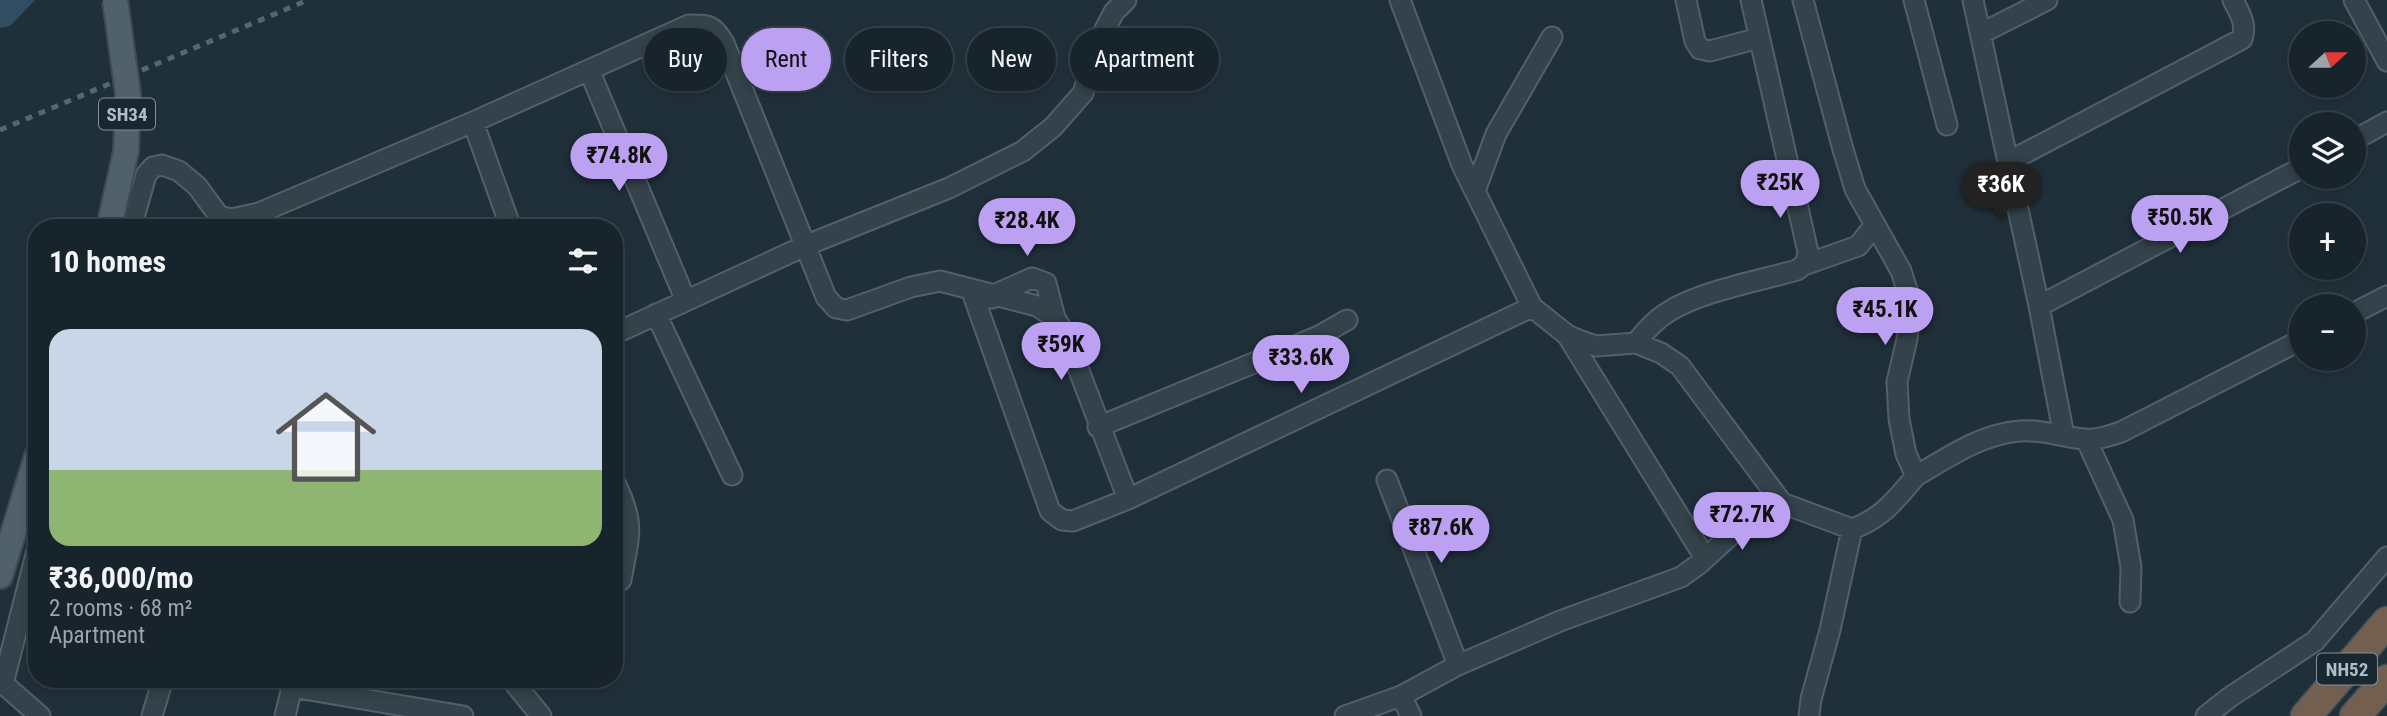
<!DOCTYPE html>
<html lang="en">
<head>
<meta charset="utf-8">
<style>
	body { margin:0; font-family:"Roboto Condensed",sans-serif; background:#212c34; color:#f1f3f6; height:100vh; display:flex; flex-direction:column; font-size:26px; white-space:nowrap }
	* { box-sizing:border-box; margin:0 }
	p { font-size:23px; color:#9fa4a9 }
	.icon { flex:none; width:38px; height:38px; fill:none; stroke:currentColor; stroke-width:2; stroke-linecap:round; stroke-linejoin:round }
	.map { position:relative; flex:1; overflow:hidden }
	.drawer { position:absolute; left:28px; top:219px; width:595px; height:469px; display:flex; flex-direction:column; background:#18242c; border-radius:28px; box-shadow:0 4px 10px #0003,0 0 0 2px #364148 }
	.drawer>* { flex:none }
	.top-card { position:absolute; left:644px; top:28px; width:665px; height:63px; display:flex; gap:14px }
	.needle { width:46px; rotate:69deg }
	.controls { position:absolute; left:2289px; top:21px; display:grid; gap:14px }
	.controls a { display:grid; place-items:center; width:77px; height:77px; border-radius:50%; background:#18242c; box-shadow:0 4px 10px #0003,0 0 0 2px #364148; font-size:35px }
	.price { position:absolute; translate:-50% -60px; padding:0 16px; border-radius:24px; background:#bca0f2; color:#111; font-size:23px; line-height:46px; filter:drop-shadow(0 2px 4px #0008) }
	.price::after { content:''; position:absolute; left:50%; top:42px; width:21px; height:16px; margin-left:-10px; background:inherit; clip-path:polygon(0 0,100% 0,50% 100%) }
	.price.selected { background:#222; color:#fff }
	ul { padding:0; list-style:none }
	li { display:grid; align-content:center; gap:14px; height:371px; padding:0 21px }
	li+li { border-top:2px solid #364148 }
	li span { display:grid; place-items:center; height:217px; border-radius:21px; color:#555 }
	li>.icon { margin-inline-start:auto }
	span .icon { width:126px; height:126px; fill:#fffc; stroke-width:1 }
	li b { font-size:30px }
	h2 { display:flex; justify-content:space-between; align-items:center; height:84px; padding:0 21px; font-size:30px }
	.pill { padding:0 24px; border-radius:32px; background:#18242c; box-shadow:0 4px 10px #0003,0 0 0 2px #364148; font-size:24px; line-height:63px }
	.pill.selected { background:#bca0f2; color:#111 }
	.map>svg:first-child { display:block }
	.water { fill:#304d62 }
	.lines { fill:none; stroke-linecap:round; stroke-linejoin:round }
	.minor-casing { stroke:#516069; stroke-width:23 }
	.major-casing { stroke:#3d4b55; stroke-width:28 }
	.highway-casing { stroke:#3e4d56; stroke-width:33 }
	.minor { stroke:#34424b; stroke-width:19 }
	.major { stroke:#51616c; stroke-width:24 }
	.highway { stroke:#725f50; stroke-width:30 }
	.rail { stroke:#556773; stroke-width:5; stroke-dasharray:7 7; stroke-linecap:butt }
	.major-bridge-casing { stroke:#3d4b55; stroke-width:28; stroke-linecap:butt }
	.major-bridge { stroke:#51616c; stroke-width:24 }
	.labels { text-anchor:middle; stroke-width:6; stroke-linejoin:round; paint-order:stroke }
	.shield { fill:#192730; stroke:#81909a; stroke-width:2 }
	.shield-label { font-size:19px; font-weight:bold; fill:#aebdc8 }
</style>
</head>
<body>
<div class="map">
<svg width="2387" height="716" viewBox="0 0 2387 716">
	<rect width="100%" height="100%" fill="#20303b"/>
	<path class="water" d="M0,0H35L10,26L0,28Z"/>
	<g class="lines">
		<g class="minor-casing">
			<path id="minor" d="M1686,0L1695,41L1700,49L1710,51L1759,38
				M1803,0L1842,146L1855,189L1901,271L1911,302L1907,339L1897,382L1899,419L1906,454L1916,476C1949,457 1981,434 2020,431C2041,429 2063,437 2084,439C2097,440 2109,436 2121,432L2301,340
				M1914,0L1947,125
				M1973,0L2039,306L2064,436
				M2354,0L2387,61
				M1982,33L2047,0
				M589,70L686,301
				M473,122L511,228
				M2354,140L2387,122
				M2008,162L2242,39C2247,24 2240,14 2233,0
				M1475,191L1496,134L1552,37
				M131,228L146,175L153,167L162,165L179,171L197,186L219,216L231,219L259,213L473,122L689,25C710,25 713,25 724,43L826,297L836,308L847,310L911,287L940,281L971,289L1050,511L1062,520L1073,521L1128,499L1532,307
				M1804,265L1858,246L1875,225
				M971,289L1037,306L1055,318L1065,334L1128,499
				M992,298L994,295L1032,278L1046,283L1055,318
				M2039,306L2301,168
				M2354,313L2387,296
				M656,314L732,475
				M614,334L807,245L949,188L1023,151L1053,127L1083,93L1101,37L1114,12L1126,0
				M1567,335L1705,558
				M1636,343C1645,331 1655,320 1668,312C1701,291 1759,281 1797,270C1805,265 1807,261 1808,252L1751,0
				M1098,427L1319,336L1347,320
				M2086,439L2123,520L2131,567L2130,602
				M1387,480L1458,665
				M614,481C636,524 629,535 621,580
				M1782,503L1852,529C1883,518 1895,500 1916,476
				M511,679L541,716
				M0,681L40,716
				M3,684L37,550
				M292,687L463,716
				M1401,696L1411,716
				M152,716L163,679
				M285,716L294,679
				M1345,716L1401,696L1458,665L1560,621L1681,577L1699,564L1733,533L1782,503L1680,366L1661,353L1636,343L1596,346L1581,341L1567,335L1532,307L1462,165L1400,0
				M1809,716L1811,699L1830,630L1852,529
				M2206,716L2230,697L2315,641L2387,557"/>
		</g>
		<g class="major-casing">
			<path id="major" d="M0,576L37,456"/>
		</g>
		<g class="highway-casing">
			<path id="highway" d="M2306,716L2387,622
				M2355,716L2387,680"/>
		</g>
		<use href="#minor" class="minor"/>
		<use href="#major" class="major"/>
		<use href="#highway" class="highway"/>
		<path class="rail" d="M0,130L308,0"/>
		<g class="major-bridge-casing">
			<path id="major-bridge" d="M109,228L126,151L128,94L115,0"/>
		</g>
		<use href="#major-bridge" class="major-bridge"/>
	</g>
	<g class="labels">
		<g class="shield">
			<rect x="99" y="98.5" width="56" height="31" rx="5"/>
			<rect x="2317" y="653.5" width="60" height="31" rx="5"/>
		</g>
		<g class="shield-label">
			<text x="127" y="121">SH34</text>
			<text x="2347" y="676">NH52</text>
		</g>
	</g>
</svg>
<div class="controls">
<a><svg class="needle" viewBox="-14 -14 28 28"><path d="M0-13l5 13h-10z" fill="#e53935"/><path d="M0 13l5-13h-10z" fill="#9fa4a9"/></svg></a>
<a><svg class="icon" aria-label="layers" viewBox="0 0 24 24"><path d="M12 4l9 5-9 5-9-5zM3 14l9 5 9-5"/></svg></a>
<a>+</a>
<a>−</a>
</div>
<b class="price" style="left:619px;top:193px">₹74.8K</b>
<b class="price" style="left:1780px;top:220px">₹25K</b>
<b class="price selected" style="left:2001px;top:222px">₹36K</b>
<b class="price" style="left:2180px;top:255px">₹50.5K</b>
<b class="price" style="left:1027px;top:258px">₹28.4K</b>
<b class="price" style="left:1885px;top:347px">₹45.1K</b>
<b class="price" style="left:1061px;top:382px">₹59K</b>
<b class="price" style="left:1301px;top:395px">₹33.6K</b>
<b class="price" style="left:1742px;top:552px">₹72.7K</b>
<b class="price" style="left:1441px;top:565px">₹87.6K</b>
<div class="top-card">
<a class="pill">Buy</a>
<a class="pill selected">Rent</a>
<a class="pill">Filters</a>
<a class="pill">New</a>
<a class="pill">Apartment</a>
</div>
<section class="drawer">
<h2>10 homes<svg class="icon" aria-label="filters" viewBox="0 0 24 24"><path d="M4 7h16M4 17h16"/><circle cx="9" cy="7" r="2"/><circle cx="15" cy="17" r="2"/></svg></h2>
<ul>
<li><span style="background:linear-gradient(#c9d6e8 65%,#8fb573 0)"><svg class="icon" aria-label="home" viewBox="0 0 24 24"><path d="M3 11l9-7 9 7M6 9v11h12V9"/></svg></span><div><b>₹36,000/mo</b><p>2 rooms · 68 m²</p><p>Apartment</p></div></li>
</ul>
</section>
</div>
</body>
</html>
